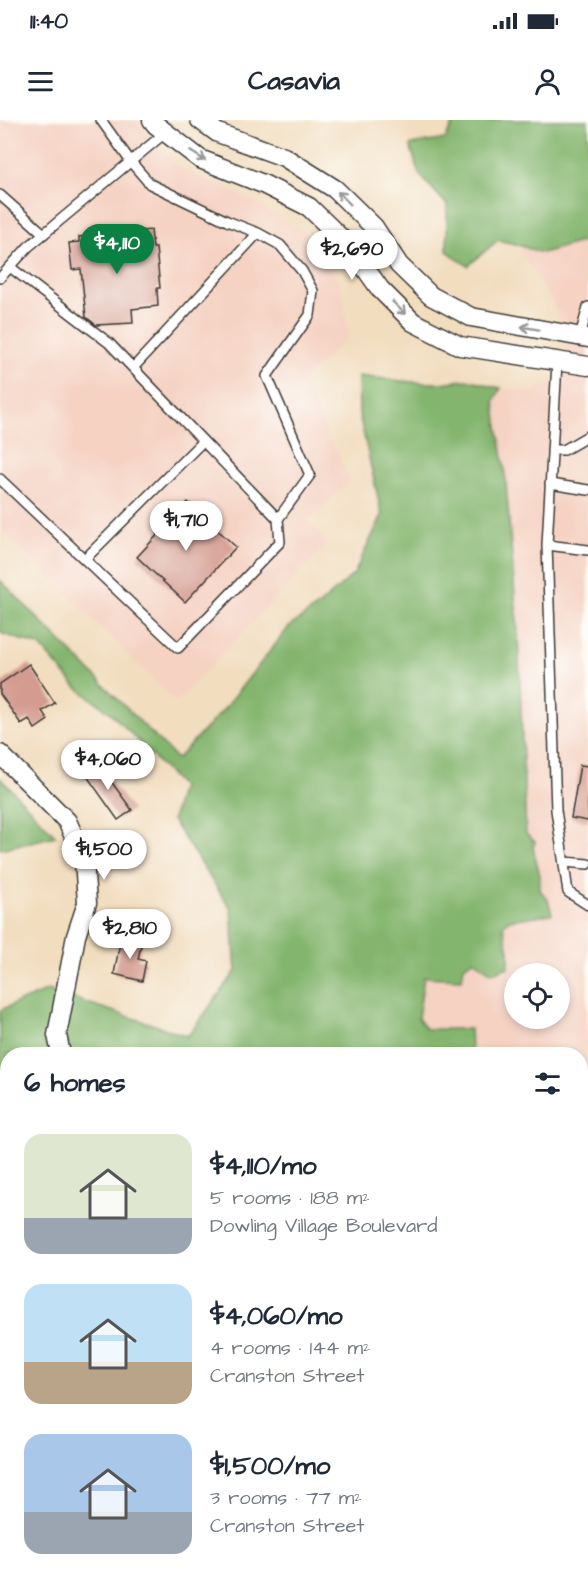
<!DOCTYPE html>
<html lang="en">
<head>
<meta charset="utf-8">
<style>
	body { margin:0; font-family:"Architects Daughter",sans-serif; background:#f2f2f3; color:#1f2937; height:100vh; display:flex; flex-direction:column; font-size:22px; white-space:nowrap }
	* { box-sizing:border-box; margin:0 }
	p { font-size:20px; color:#747a83 }
	.icon { flex:none; width:33px; height:33px; fill:none; stroke:currentColor; stroke-width:2; stroke-linecap:round; stroke-linejoin:round }
	.map { position:relative; flex:1; overflow:hidden }
	.sheet { position:absolute; left:0px; top:927px; width:588px; height:534px; display:flex; flex-direction:column; background:#fff; border-radius:24px 24px 0 0; box-shadow:0 3px 9px #0003 }
	.sheet>* { flex:none }
	.controls { position:absolute; left:504px; top:843px; display:grid; gap:12px }
	.controls a { display:grid; place-items:center; width:66px; height:66px; border-radius:50%; background:#fff; box-shadow:0 3px 9px #0003; font-size:30px }
	.price { position:absolute; translate:-50% -51px; padding:0 14px; border-radius:21px; background:#fff; color:#222; font-size:20px; line-height:39px; filter:drop-shadow(0 2px 3px #0008) }
	.price::after { content:''; position:absolute; left:50%; top:36px; width:18px; height:14px; margin-left:-9px; background:inherit; clip-path:polygon(0 0,100% 0,50% 100%) }
	.price.on { background:#0b8043; color:#fff }
	ul { padding:0; list-style:none }
	li { display:flex; align-items:center; gap:18px; height:150px; padding:0 24px }
	li span { display:grid; place-items:center; flex:none; width:168px; height:120px; border-radius:18px; color:#555 }
	li>.icon { margin-inline-start:auto }
	span .icon { width:72px; height:72px; fill:#fffc; stroke-width:1 }
	li b { font-size:26px }
	h2 { display:flex; justify-content:space-between; align-items:center; height:72px; padding:0 24px; font-size:26px }
	.status { display:flex; justify-content:space-between; align-items:center; height:42px; padding:0 30px; background:#fff; direction:ltr }
	.status svg { height:16px; fill:currentColor }
	header { display:flex; justify-content:space-between; align-items:center; height:78px; padding:0 24px; background:#fff; font-size:27px; font-weight:700 }
	.map>svg:first-child { display:block }
	.built { fill:#f5d2c2; fill-rule:evenodd }
	.forest { fill:#84b56e; stroke:#506845; stroke-width:1.5 }
	.building { fill:#d49b90 }
	.lines { fill:none; stroke-linecap:round; stroke-linejoin:round }
	.lane-casing { stroke:#3c3934; stroke-width:12 }
	.street-casing { stroke:#3c3934; stroke-width:21 }
	.lane { stroke:#fff; stroke-width:9 }
	.street { stroke:#fff; stroke-width:18 }
	.oneway { stroke:#999 }
</style>
</head>
<body>
<div class="status"><b>11:40</b><svg viewBox="0 0 49 12"><path d="M0 12V9h3v3zM5 12V6h3v6zM10 12V3h3v9zM15 12V0h3v12zM26 1h20v11H26zM47 4h2v5h-2z"/></svg></div>
<header><svg class="icon" aria-label="menu" viewBox="0 0 24 24"><path d="M4 6h16M4 12h16M4 18h16"/></svg>Casavia<svg class="icon" aria-label="person" viewBox="0 0 24 24"><circle cx="12" cy="8" r="4"/><path d="M4 21q1-7 8-7t8 7"/></svg></header>
<div class="map">
<svg width="588" height="1461" viewBox="0 0 588 1461">
	<rect width="100%" height="100%" fill="#fdfcf7"/>
	<filter id="ink" filterUnits="userSpaceOnUse"><feTurbulence type="fractalNoise" baseFrequency=".0167" numOctaves="2"/><feDisplacementMap in="SourceGraphic" scale="12" xChannelSelector="R" yChannelSelector="G"/><feConvolveMatrix kernelMatrix="1 2 1 2 8 2 1 2 1" color-interpolation-filters="sRGB"/></filter>
	<filter id="wash" filterUnits="userSpaceOnUse"><feTurbulence type="fractalNoise" baseFrequency=".008" numOctaves="4" result="noise"/><feDisplacementMap in="SourceGraphic" scale="24" xChannelSelector="R" yChannelSelector="G"/><feGaussianBlur stdDeviation="1.35" result="paint"/><feColorMatrix in="noise" values="0 0 0 0 0 0 0 0 0 0 0 0 0 0 0 0 0 1.4 0 .05"/><feComposite in="paint" operator="in"/></filter>
	<g filter="url(#wash)">
		<rect width="100%" height="100%" fill="#f2ddbf"/>
		<path class="built" d="M0,0H137L176,45L244,77L304,111L339,160L349,216L302,262L351,361L307,401L329,423L176,582L0,408Z
			M588,120V1461H532L531,1454H580V934H477L471,930L470,909H426L418,897L424,857L461,859L464,846L473,840L492,853L509,831L503,806L509,800L548,780L540,771V755L533,728L527,714L518,513L505,351L494,280L501,268L530,272L551,262L566,251V232L565,212L551,180L521,132V126L542,133ZM514,854H560V898H514Z"/>
		<path class="forest" d="M455,0H588V120L542,133L515,124L498,120L468,146L447,131V85L419,54L410,25L445,19Z
			M358,256C385,258 411,264 437,263C450,263 462,258 474,261C484,263 491,267 501,268L494,281L505,351L518,513L526,714L535,722L533,728L540,755V770L548,780L552,794L509,800L503,806L509,831V847L492,853L473,840L464,846L462,859L424,857L418,898L426,909H470L471,930L477,934H8V1454H221L219,1461H0V890L48,870L188,916L236,851L231,789L172,700L181,666L111,593L76,567L40,526L0,513V460L177,639L224,589L289,507L319,485L354,454L382,395L359,294Z
			M0,658L56,716L0,729Z"/>
		<g id="blocks">
			<path class="building" d="M151,110L153,128H156L160,168H157L158,186L132,189L133,203L96,205L86,197L81,149L72,150L69,123L79,122V117Z
				M188,382L236,427L185,482L137,437Z
				M29,544L55,583L42,591L48,600L35,609L29,599L21,604L0,574V564Z
				M97,642L132,690L118,700L84,652Z
				M580,645L588,646V701L571,698Z
				M121,817L142,821L138,839L146,841L142,861L114,854Z"/>
		</g>
	</g>
	<g filter="url(#ink)">
		<use href="#blocks" fill-opacity="0" stroke="#3c3934" stroke-width="1.5"/>
		<g class="lines">
			<g class="lane-casing">
				<path id="lane" d="M0,75L44,114
					M10,147L109,223L278,399L310,355L267,256L310,195L313,171L302,151L280,125L258,113L227,101L150,64L131,42L101,0
					M0,158L28,127L166,12
					M580,216L588,187
					M557,242L547,425L556,690L568,772L588,785
					M133,248L258,113
					M552,330H564L588,316
					M0,359L178,528L280,422L278,399
					M550,364L588,370
					M547,425L588,430
					M85,439L203,321
					M564,742L588,744
					M580,1075L588,1074
					M580,1148L588,1150
					M580,1206L588,1207"/>
			</g>
			<g class="street-casing">
				<path id="street" d="M152,0L156,5L200,39L263,64L309,87L351,128L380,169L413,202L460,226L588,246
					M200,0L218,13L284,37L335,69L374,107L399,145L431,176L471,197L588,218
					M0,634L67,701L84,739L87,783L76,816L57,915L61,934
					M580,983L588,985
					M0,1118L8,1107
					M539,1454V1461
					M331,1461L333,1454"/>
			</g>
			<use href="#lane" class="lane"/>
			<use href="#street" class="street"/>
		</g>
		<defs><path id="oneway-shaft" d="M-6 0H5M1.5-3L5.5 0L1.5 3" fill="none" stroke-width="1.6" stroke-linecap="round" stroke-linejoin="round" transform="scale(1.5)"/></defs>
		<g class="oneway">
			<use href="#oneway-shaft" transform="translate(198 36) rotate(32)"/>
			<use href="#oneway-shaft" transform="translate(344 78) rotate(-135)"/>
			<use href="#oneway-shaft" transform="translate(399 188) rotate(45)"/>
			<use href="#oneway-shaft" transform="translate(530 208) rotate(-170)"/>
		</g>
	</g>
</svg>
<div class="controls">
<a><svg class="icon" aria-label="locate" viewBox="0 0 24 24"><circle cx="12" cy="12" r="6"/><path d="M12 2v4M12 18v4M2 12h4M18 12h4"/></svg></a>
</div>
<b class="price on" style="left:117px;top:155px">$4,110</b>
<b class="price" style="left:352px;top:161px">$2,690</b>
<b class="price" style="left:186px;top:432px">$1,710</b>
<b class="price" style="left:108px;top:671px">$4,060</b>
<b class="price" style="left:104px;top:761px">$1,500</b>
<b class="price" style="left:130px;top:840px">$2,810</b>
<section class="sheet">
<h2>6 homes<svg class="icon" aria-label="filters" viewBox="0 0 24 24"><path d="M4 7h16M4 17h16"/><circle cx="9" cy="7" r="2"/><circle cx="15" cy="17" r="2"/></svg></h2>
<ul>
<li><span style="background:linear-gradient(#dfe7d0 70%,#9aa5b1 0)"><svg class="icon" aria-label="home" viewBox="0 0 24 24"><path d="M3 11l9-7 9 7M6 9v11h12V9"/></svg></span><div><b>$4,110/mo</b><p>5 rooms · 188 m²</p><p>Dowling Village Boulevard</p></div></li>
<li><span style="background:linear-gradient(#bfe0f5 65%,#b9a48a 0)"><svg class="icon" aria-label="home" viewBox="0 0 24 24"><path d="M3 11l9-7 9 7M6 9v11h12V9"/></svg></span><div><b>$4,060/mo</b><p>4 rooms · 144 m²</p><p>Cranston Street</p></div></li>
<li><span style="background:linear-gradient(#a9c7e8 65%,#9aa5b1 0)"><svg class="icon" aria-label="home" viewBox="0 0 24 24"><path d="M3 11l9-7 9 7M6 9v11h12V9"/></svg></span><div><b>$1,500/mo</b><p>3 rooms · 77 m²</p><p>Cranston Street</p></div></li>
</ul>
</section>
</div>
</body>
</html>
